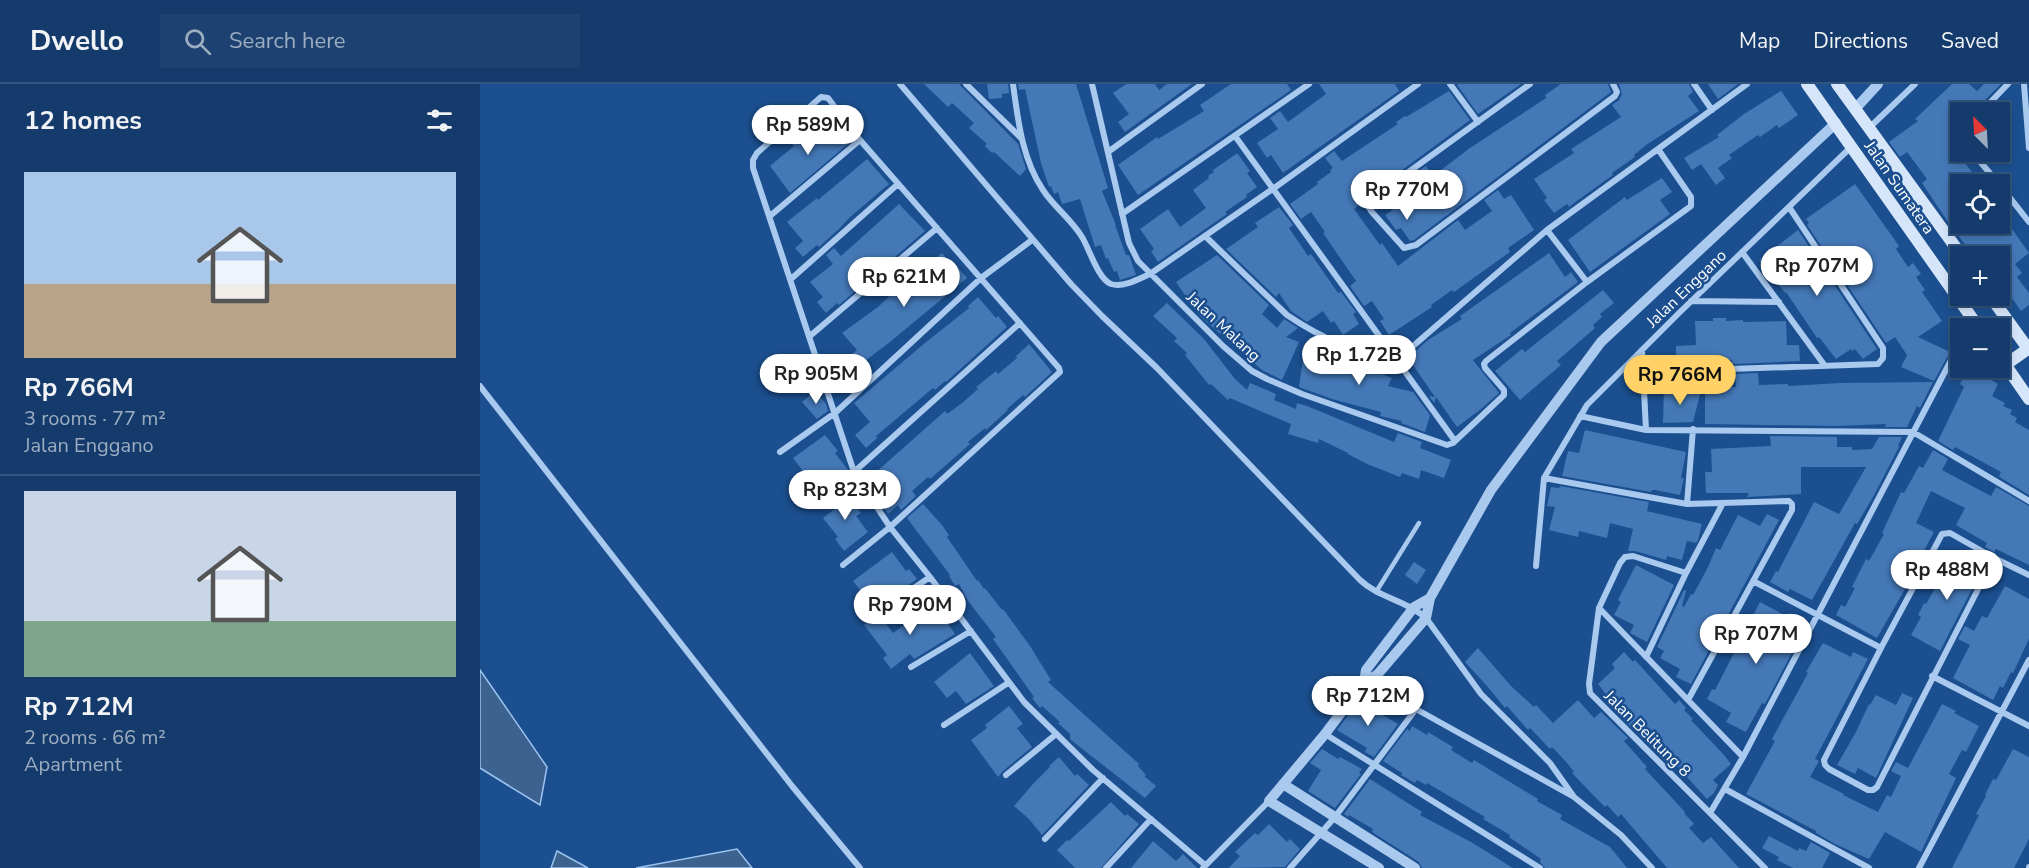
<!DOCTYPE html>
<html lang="en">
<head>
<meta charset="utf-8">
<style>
	body { margin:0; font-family:"Nunito Sans",sans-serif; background:#1d4271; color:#f1f3f6; height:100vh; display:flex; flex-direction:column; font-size:22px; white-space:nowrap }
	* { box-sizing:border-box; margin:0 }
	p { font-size:20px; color:#9dadc1 }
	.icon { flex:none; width:33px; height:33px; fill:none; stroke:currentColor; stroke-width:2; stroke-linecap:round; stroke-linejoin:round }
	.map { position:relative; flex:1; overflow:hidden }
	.sheet { display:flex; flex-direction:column; background:#143b6b; width:480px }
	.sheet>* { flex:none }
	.needle { width:39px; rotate:336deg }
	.tools { position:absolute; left:1470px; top:18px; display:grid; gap:12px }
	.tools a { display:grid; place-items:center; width:60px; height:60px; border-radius:0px; background:#143b6b; box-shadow:0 3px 9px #0003,0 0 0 2px #33557e; font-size:30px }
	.price { position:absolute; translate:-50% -51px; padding:0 14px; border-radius:21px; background:#fff; color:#222; font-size:20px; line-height:39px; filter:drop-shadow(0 2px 3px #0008) }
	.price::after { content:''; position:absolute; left:50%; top:36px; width:18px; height:14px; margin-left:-9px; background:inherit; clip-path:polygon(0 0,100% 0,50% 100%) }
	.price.active { background:#ffd166; color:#111 }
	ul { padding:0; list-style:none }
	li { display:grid; align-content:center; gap:12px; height:318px; padding:0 24px }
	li+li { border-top:2px solid #33557e }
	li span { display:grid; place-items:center; height:186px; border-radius:0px; color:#555 }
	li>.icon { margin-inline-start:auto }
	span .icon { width:108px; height:108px; fill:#fffc; stroke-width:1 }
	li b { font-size:26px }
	h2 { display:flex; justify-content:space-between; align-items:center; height:72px; padding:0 24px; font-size:26px }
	header { display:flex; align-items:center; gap:36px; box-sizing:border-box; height:84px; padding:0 30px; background:#143b6b; border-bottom:2px solid #33557e }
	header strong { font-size:28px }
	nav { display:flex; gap:33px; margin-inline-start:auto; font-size:21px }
	.search { width:420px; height:54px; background:#1d4271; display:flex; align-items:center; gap:15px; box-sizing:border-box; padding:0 21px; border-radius:0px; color:#9dadc1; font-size:22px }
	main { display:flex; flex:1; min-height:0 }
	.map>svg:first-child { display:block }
	.water { fill:#3c6290; stroke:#9cc4f0; stroke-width:1.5 }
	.building { fill:#4478b7 }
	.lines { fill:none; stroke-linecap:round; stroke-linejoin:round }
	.service { stroke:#a9c9ee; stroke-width:4.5 }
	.minor { stroke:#a9c9ee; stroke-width:6 }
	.tertiary { stroke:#a9c9ee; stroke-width:10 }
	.secondary { stroke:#d6e6fa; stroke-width:12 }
	.labels { text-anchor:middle; stroke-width:5; stroke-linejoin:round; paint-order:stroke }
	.street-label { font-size:16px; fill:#fff; stroke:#1b4f8f }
</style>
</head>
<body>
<header>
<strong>Dwello</strong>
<div class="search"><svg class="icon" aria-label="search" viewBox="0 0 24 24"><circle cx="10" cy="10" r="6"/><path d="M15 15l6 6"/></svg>Search here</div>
<nav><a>Map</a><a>Directions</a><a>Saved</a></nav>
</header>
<main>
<section class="sheet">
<h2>12 homes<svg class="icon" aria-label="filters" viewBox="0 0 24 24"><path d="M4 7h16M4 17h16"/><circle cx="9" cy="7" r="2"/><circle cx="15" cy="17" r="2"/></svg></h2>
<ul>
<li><span style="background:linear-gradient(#a9c7e8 60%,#b9a48a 0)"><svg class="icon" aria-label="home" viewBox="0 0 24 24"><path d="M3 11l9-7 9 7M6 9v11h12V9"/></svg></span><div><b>Rp 766M</b><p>3 rooms · 77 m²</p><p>Jalan Enggano</p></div></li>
<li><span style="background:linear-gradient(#c9d6e8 70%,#7fa58c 0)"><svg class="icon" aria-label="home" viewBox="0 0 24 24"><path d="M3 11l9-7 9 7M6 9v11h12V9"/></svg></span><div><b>Rp 712M</b><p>2 rooms · 66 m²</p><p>Apartment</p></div></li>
</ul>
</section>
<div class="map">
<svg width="1549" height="784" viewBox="0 0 1549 784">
	<rect width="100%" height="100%" fill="#1b4f8f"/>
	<path class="water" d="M0,586L67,683L60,721L0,684Z
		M257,765L272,784H156Z
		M77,767L108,784H71Z"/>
	<path class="building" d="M444,0H479L538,60L546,85L540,92L514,68L512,69L505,62L507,60L489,44L494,39L472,19L468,23Z
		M507,0H528L529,9L522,10V14L509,15Z
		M538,0H596L628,104L622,107L636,141H635L646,171H649L656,191L640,196L637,187L634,188L628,174L626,175L621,161L615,163L600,115L582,120L578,108L574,110L571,102L569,103L561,79L545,5L539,6Z
		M646,0H675L679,6L687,0H712L645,48L638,38L649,30L633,9Z
		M751,0H807L811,6L658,111L638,81L677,53L678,55L724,27L720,21Z
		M839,0H915L919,7L803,89L791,71L787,74L777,59L798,45L790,34L800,27L808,38L846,10Z
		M979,0H1041L998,30L977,1Z
		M1081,0H1128L1131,8L934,156L930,157L921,144L916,146L905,131L921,120L919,118L945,99L937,88L946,82L953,92L990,64L1066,14L1065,11Z
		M1139,0H1209L1213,8L1208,12L1219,27L1166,61L1154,71L1155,73L1132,89L1133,91L1098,116L1089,123L1087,120L1074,129L1064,116L1067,114L1054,95L1094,69L1091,65L1141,33L1132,21L1139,16L1142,10Z
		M1228,0H1258L1238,15Z
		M1472,0H1489L1497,7L1504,0H1521L1497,24L1496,28H1480V62L1475,66L1501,100H1470L1480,115V140H1520V128L1549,169L1535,180L1542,189L1537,193L1549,209V221L1541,227L1520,197V172H1494L1470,141L1442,99L1447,95L1427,68L1420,73L1409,58L1438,37L1435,35Z
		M969,7L990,36L887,112L884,117L874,125L900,161L902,159L918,182L978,136L985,146L1012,127L1004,116L1018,106L1024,115L1031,111L1054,146L1028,164L1030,168L974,208L972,206L951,221L952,223L909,251L900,237L904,235L892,217L884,222L870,202L876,197L843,149L845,148L831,128L821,135L810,120L838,100L837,98L851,88L850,86L853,84L845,74L854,67L862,77L918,40L916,38L925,32L926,33Z
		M1301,7L1318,31L1299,44L1297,41L1280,53L1278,51L1249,71L1252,74L1238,84L1245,94L1236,101L1221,80L1212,86L1204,74L1239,53L1237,51L1264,30Z
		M346,36L357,50L359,48L369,59L310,109L290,82L314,62L312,60L321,53L323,56Z
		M756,70H758L770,87L767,89L777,103L766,111L767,113L745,128L747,130L678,178L671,167L674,165L660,145L688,125L700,143L726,124L713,106L729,94L728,92L734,88L733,86Z
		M387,75L409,100L369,134L360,144L339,163L337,161L323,173L315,164L323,157L307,138L337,114L338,116Z
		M1182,94L1192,108L1180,116L1190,130L1110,188L1088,156L1145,113L1147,116Z
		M1375,100L1419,162L1416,165L1428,183L1433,179L1441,190L1436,193L1445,206L1442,208L1462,237L1438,253L1470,268L1454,297L1421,283L1427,271L1415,253L1406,259L1327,141L1329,139L1326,135Z
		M419,120L445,147L359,221L357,219L346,229L337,218L343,213L330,198L353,180L346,171L354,164L361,172Z
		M799,123L813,141L809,144L828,172L831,170L858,209L861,208L876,228L873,230L879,240L863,251L854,237L851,239L843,227L827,238L811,227L799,209L796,213L746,165L778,143L775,139Z
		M1318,146L1397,265L1383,275L1375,265L1372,267L1371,265L1356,275L1339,253L1337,254L1306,208V210L1279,176Z
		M462,169L477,187L479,185L487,194L410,258L381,280L372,270L377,266L362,249L398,223L424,198L425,199Z
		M1069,169L1085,193L1091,188L1098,198L1030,249L1031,251L993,276L1019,309L1001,325L977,343L956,313L954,319L949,312L955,313L928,274L948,256L982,235L980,232Z
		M737,171L789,221L782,230L797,244L804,235L818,244L806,253L819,258L802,296L782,286L721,233L715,226L696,198Z
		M1123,206L1134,219L1120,230L1122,233L1113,241L1115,244L1077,277L1081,281L1040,316L1015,287L1042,265L1045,268Z
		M498,213L516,234L518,232L527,243L466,298L465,297L455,306L453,304L396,352L397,354L386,364L375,351L390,338L374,319L445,259L489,224L488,222Z
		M687,219L724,255L755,295L767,306L770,299L796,310L794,316L816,325L817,319L827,322L914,358L918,349L942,358L940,364L971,376L964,394L941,386L939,395L922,389L920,393L887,380L868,370V369L839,355L838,359L808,350L811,340L750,314L748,316L731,300L729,301L705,271L707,269L694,257L697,254L673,232Z
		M1233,234H1246V237L1263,236V238L1306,237L1307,261H1319L1320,277L1255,280L1252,279V276H1231V279H1196V262L1216,261L1215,237H1233Z
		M549,260L572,288L545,313L543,311L527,325L528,326L506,346L505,344L488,358L490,360L450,395L448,393L432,407L436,412L421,426L418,421L408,430L400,418L412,409L395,389L465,327L467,330L482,319L498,305L496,303L516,287L518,290L537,274L536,272Z
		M825,260L847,264L867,271L866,273L901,283L900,289L912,294L908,302L933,308L950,331L945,348L921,339L922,337L900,332L901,328L852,315L819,303Z
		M1489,284H1505L1501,290L1518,300L1512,312L1525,319L1523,322L1532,326L1530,330L1537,334L1535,338L1549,346V411L1521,394L1519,392L1521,388L1475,363L1473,366L1458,357L1484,303L1480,300Z
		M1278,289L1279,301L1308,300V302L1360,299L1453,298L1440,324L1437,322L1427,343H1405L1406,340L1357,342L1225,340V304L1256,303L1255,290Z
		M1184,303H1196L1197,308L1221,307L1213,338L1183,339Z
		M335,307L346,320L348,327L337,335L322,318Z
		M1105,346L1206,368L1201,394H1204L1200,411L1175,406H1172L1171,408L1082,392L1088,367L1099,369Z
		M345,351L358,367L355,369L368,386L331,412L322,400L329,395L313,374Z
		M1290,352L1357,353V363H1372V366L1392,365L1399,353H1422L1418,362L1419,363L1393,413L1377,440L1375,439L1332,516L1310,505L1308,508L1290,498L1296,487L1298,488L1334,418L1359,430L1386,383H1321V410L1267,413L1269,409H1226L1225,388H1232L1231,365L1291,362Z
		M1453,366L1468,375L1462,386L1511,412L1516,403L1549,422V481L1516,465L1514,468L1505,463L1507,459L1476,441L1485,424L1451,407L1436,439L1454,448L1439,476L1432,490L1433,491L1397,554L1356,531L1361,521L1365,523L1375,504L1372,503L1386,475L1389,477L1404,450L1402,449L1421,408L1424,409L1439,382L1443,384Z
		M1080,402L1169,418L1167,427L1222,440L1218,456L1216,459L1207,457L1202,476L1187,472L1186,476L1155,467H1148L1153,445L1130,439L1127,454L1099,447L1098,453L1069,446L1075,423L1067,422L1071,403L1079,404Z
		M361,404L381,429L376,432L388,448L364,467L355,455L358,453L343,434L360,421L352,410Z
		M443,420L462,441L469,451L467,453L497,497L498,496L504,505L505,504L522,526L523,525L550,562L571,596L568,598L659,680L658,682L666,691L664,692L676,702L665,714L596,660L590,655V650L578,639L580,638L562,622L560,624L552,614L554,613L513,555L516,553L488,517L479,500L475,502L469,492L470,491L427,434Z
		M1287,430L1299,436L1211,600L1196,593L1200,585L1180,574L1184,567L1177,563L1204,506L1206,507L1202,522L1204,523L1211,510L1213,511L1228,483L1236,464L1240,466L1258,431L1280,442Z
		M412,468L426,487L429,485L437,495L401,520L392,508L385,512L373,497Z
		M1475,469L1496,479L1500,472L1507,476L1460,567L1431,551L1441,533L1438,531L1444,519L1446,520Z
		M934,478L946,486L937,500L925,491Z
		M1156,481L1194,501L1167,558L1150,549L1154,541L1134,531L1141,518L1138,516Z
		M1525,502L1549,515V555L1533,589L1531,588L1523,604L1520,602L1513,616L1473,594L1490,561L1478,555L1485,542L1494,547L1502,532L1507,534Z
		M1280,518L1308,533L1310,529L1325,537L1313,560L1316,561L1285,620L1282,619L1266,648L1246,638L1251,629L1227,615L1232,605L1235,606Z
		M454,520L475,550L434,575L430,570L411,585L403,574L407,571L384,541L399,530L413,549Z
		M1343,559L1371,573L1373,568L1388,575L1335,675L1339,677L1330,693L1364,710L1363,711L1398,728L1407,711L1411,713L1421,692L1411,687L1416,678L1428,684L1462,620L1476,627L1474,629L1499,642L1486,668L1482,666L1469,690L1476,694L1441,768L1405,748L1389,775L1355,760L1336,749V747L1266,710L1295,657L1292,655L1328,589L1326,588Z
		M998,564L1031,602L1054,623L1056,621L1073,639L1098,616L1114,634L1121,628L1148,654L1144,657L1167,683L1165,685L1205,728L1204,729L1214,740L1209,744L1223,759L1231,753L1259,784H1187L1141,730L1138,733L1127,721L1125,723L1114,712L1092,689L1094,688L1088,680L1072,663L1070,665L1050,644L1048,646L1027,622L1025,624L1008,603L985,578Z
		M1144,568L1153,578L1155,576L1195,620L1199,616L1206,624L1204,626L1213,635L1211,636L1244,671L1251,680L1233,696L1238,701L1234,709L1227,715L1195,680L1192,682L1175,664L1177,663L1160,643L1155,647L1129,621L1132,618L1118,600L1135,584L1132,580Z
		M490,569L514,602L486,620L476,607L467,614L454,598Z
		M1422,609L1433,614L1396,694L1378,684L1375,690L1357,681L1376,648L1389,620L1390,621L1396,611L1416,621Z
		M882,613L898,623L896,627L918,640L894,673L885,668L887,664L857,646Z
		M529,622L543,640L537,644L552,663L523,687L518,693L491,656L507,644L505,641Z
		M932,642L947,651L948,648L973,663L971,666L992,679L994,676L1058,715L1057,717L1082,731L1080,735L1130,763L1147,784H1065L1060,778L1061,775L1029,753L1030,751L1003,735L1005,733L947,699L946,701L937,696L935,699L921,691L922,689L903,677L927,645L930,647Z
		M842,665L858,675L860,673L882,685L879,689L881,690L855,724L828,707L841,686L830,679Z
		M1533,665L1549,673V755L1534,784H1472L1499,731L1496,730L1506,712L1505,711L1513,695L1516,696Z
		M579,673L595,692L597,690L609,701L562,751L549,735L534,722L552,701L570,683L569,682Z
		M890,695L942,728L940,731L991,758L1033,784H942L939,778L892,748L893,745L869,731L868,733L864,730Z
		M631,718L645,732L647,730L659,740L621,784H595L577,766L587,756L589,757Z
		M789,740L807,758L810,755L820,765L805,783L749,784L760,772L755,768L775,749L778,751Z
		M1289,752L1318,767L1319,764L1326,767L1331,758L1350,769L1342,784H1313L1297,776L1299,773L1282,764Z
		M673,757L696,777L703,770L717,784H651Z"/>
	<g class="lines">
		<path class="service" d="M896,508L939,439"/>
		<path class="minor" d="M420,0L591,200L622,232L677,284L880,496C899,514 926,516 946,534L1001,610L1070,679L1094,713
			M486,0L541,54
			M533,0C538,36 542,75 563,106C574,123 591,135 602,153C609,164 618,195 631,200C643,204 659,195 670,190L797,102L938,0
			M612,0L649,159L658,177L743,262L772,287L787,295L822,310L967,361L973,359L1024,311V306L1005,284L1004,280L1006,277L1107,198L1211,122V113L1178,65
			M970,0L998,38
			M1050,0L890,116L888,122L891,127L924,164L936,161L1135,12L1137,8L1133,0
			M1214,0L1232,26
			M1544,0L1549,64
			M1501,28L1528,0
			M1389,44L1435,0
			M755,52L975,357
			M628,68L722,0
			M1492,68L1519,100
			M1520,101L1549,138
			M642,130L829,0
			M290,132L380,56
			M1067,146L1107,198
			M725,152L807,231C844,256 873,267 917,276L1067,146L1267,0
			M1262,168L1345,282
			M311,195L418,100
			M1211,217L1299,218
			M330,252L457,144
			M1162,266L1166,346
			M888,270L899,253
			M1163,288L1398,280L1403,274V264L1309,123
			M0,302L312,702L380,784
			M1100,332L1166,346L1433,348L1549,417
			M300,368L355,329L501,194L552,156
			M1064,394L1207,420L1309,417L1312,420V426L1208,616
			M329,420L374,388L540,239
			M1207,420L1213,345
			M1514,474L1397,703L1393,706H1388L1349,685L1345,681L1344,676L1401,564L1462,450L1470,449L1514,474L1549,491
			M363,481L410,443L374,388L273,84V76L277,69L341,13L348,14L380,56L579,284L580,288L410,443L450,493L544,618L613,686L725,781
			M1056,482L1064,394L1107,321L1199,229L1371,63
			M1206,489L1153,472L1145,473L1140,479L1119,524L1109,600L1110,609L1285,784
			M1273,497L1401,564
			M1119,524L1263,673
			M402,526L450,493
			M1166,573L1206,489L1243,419
			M431,583L491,547
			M895,590L936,625L1094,713L1141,751L1172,784
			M1452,592L1549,642
			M464,641L528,599
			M845,650L1060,784
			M526,691L575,651
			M1245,705L1389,784
			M1230,729L1263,673L1480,259
			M565,755L623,694
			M626,784L671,735
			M723,784L789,717
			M810,784L855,733L936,625
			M1439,784L1549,576
			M1549,784V783"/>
		<path class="tertiary" d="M1375,25L1398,0
			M884,598L897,591L946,534L950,514L1011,406L1121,258L1356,39
			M803,700L935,784
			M899,784L789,717L845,650L884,598L886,586L934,523L950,514"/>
		<path class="secondary" d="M1327,0L1499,244
			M1357,0L1482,172
			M1510,212L1549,266
			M1520,273L1549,315
			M1525,281L1548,265"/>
	</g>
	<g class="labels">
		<g class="street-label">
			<text transform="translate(1420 103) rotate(55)" y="6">Jalan Sumatera</text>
			<text transform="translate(1206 204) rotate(-44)" y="6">Jalan Enggano</text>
			<text transform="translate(744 242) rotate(43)" y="6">Jalan Malang</text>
			<text transform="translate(1168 649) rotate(45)" y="6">Jalan Belitung 8</text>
		</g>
	</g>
</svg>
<div class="tools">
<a><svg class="needle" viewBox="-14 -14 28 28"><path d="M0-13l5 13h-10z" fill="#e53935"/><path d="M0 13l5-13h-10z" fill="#9dadc1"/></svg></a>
<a><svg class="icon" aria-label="locate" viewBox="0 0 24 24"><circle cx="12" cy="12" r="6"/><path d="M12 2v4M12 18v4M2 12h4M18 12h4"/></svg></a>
<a>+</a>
<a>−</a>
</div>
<b class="price" style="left:328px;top:72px">Rp 589M</b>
<b class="price" style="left:927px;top:137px">Rp 770M</b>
<b class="price" style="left:1337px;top:213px">Rp 707M</b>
<b class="price" style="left:424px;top:224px">Rp 621M</b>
<b class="price" style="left:879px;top:302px">Rp 1.72B</b>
<b class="price" style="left:336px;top:321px">Rp 905M</b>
<b class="price active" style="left:1200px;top:322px">Rp 766M</b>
<b class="price" style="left:365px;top:437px">Rp 823M</b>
<b class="price" style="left:1467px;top:517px">Rp 488M</b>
<b class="price" style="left:430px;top:552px">Rp 790M</b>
<b class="price" style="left:1276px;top:581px">Rp 707M</b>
<b class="price" style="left:888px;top:643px">Rp 712M</b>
</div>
</main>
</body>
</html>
